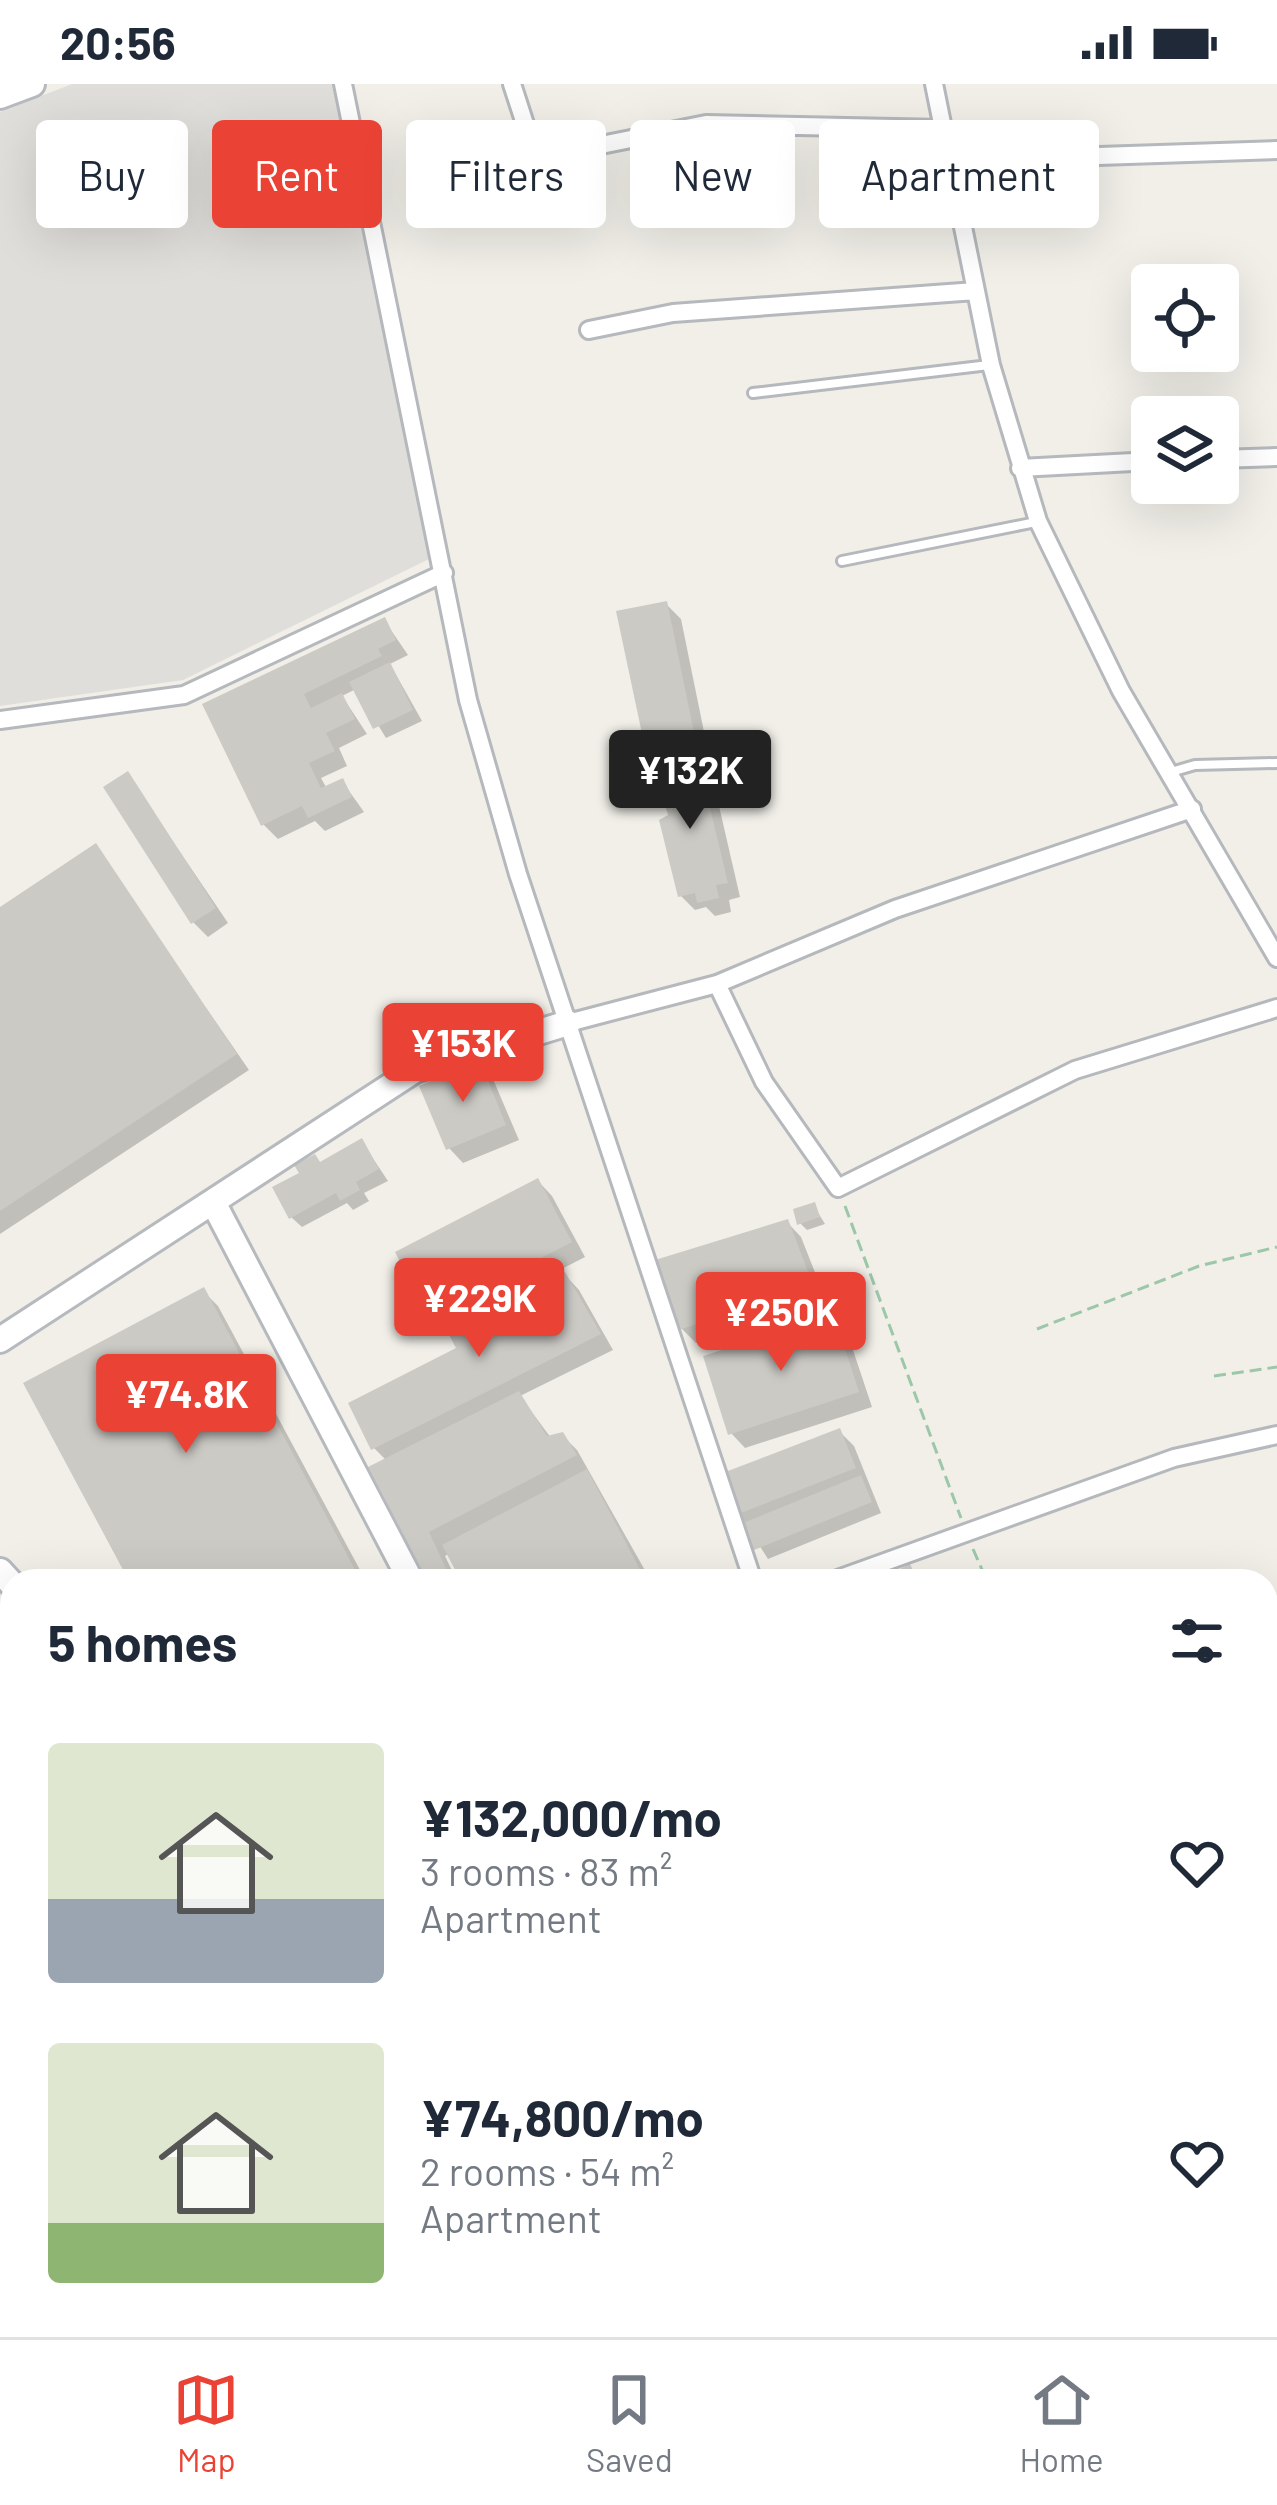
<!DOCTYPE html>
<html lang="en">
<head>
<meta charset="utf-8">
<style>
	body { margin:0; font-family:Barlow,sans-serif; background:#f2f2f3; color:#1f2937; height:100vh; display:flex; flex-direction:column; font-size:45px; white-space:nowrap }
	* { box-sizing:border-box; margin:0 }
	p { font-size:39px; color:#747a83 }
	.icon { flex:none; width:66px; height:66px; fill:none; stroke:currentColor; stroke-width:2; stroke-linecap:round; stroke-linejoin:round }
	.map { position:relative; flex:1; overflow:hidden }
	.details { position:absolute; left:0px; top:1485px; width:1278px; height:768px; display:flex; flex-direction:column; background:#fff; border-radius:36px 36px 0 0; box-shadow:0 12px 48px #0002 }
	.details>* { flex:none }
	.top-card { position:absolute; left:36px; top:36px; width:1206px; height:108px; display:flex; gap:24px }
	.controls { position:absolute; left:1131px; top:180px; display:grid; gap:24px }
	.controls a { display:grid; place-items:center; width:108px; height:108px; border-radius:12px; background:#fff; box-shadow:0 12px 48px #0002; font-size:60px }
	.price { position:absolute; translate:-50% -102px; padding:0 27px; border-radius:12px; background:#ea4335; color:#fff; font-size:39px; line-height:78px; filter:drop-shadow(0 3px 6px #0008) }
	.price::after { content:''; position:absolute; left:50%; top:72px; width:36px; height:27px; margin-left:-18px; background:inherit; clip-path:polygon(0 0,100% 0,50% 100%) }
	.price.active { background:#222; color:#fff }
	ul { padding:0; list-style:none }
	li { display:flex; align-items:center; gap:36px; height:300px; padding:0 48px }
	li span { display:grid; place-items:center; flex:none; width:336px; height:240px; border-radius:12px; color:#555 }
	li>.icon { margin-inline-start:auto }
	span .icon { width:144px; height:144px; fill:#fffc; stroke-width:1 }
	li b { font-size:51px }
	h2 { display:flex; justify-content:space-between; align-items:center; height:144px; padding:0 48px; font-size:51px }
	.chip { padding:0 42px; border-radius:12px; background:#fff; box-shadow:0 12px 48px #0002; font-size:42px; line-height:108px }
	.chip.active { background:#ea4335; color:#fff }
	.status { display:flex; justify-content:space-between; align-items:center; height:84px; padding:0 60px; background:#fff; direction:ltr }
	.status svg { height:33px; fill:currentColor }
	.tab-bar { display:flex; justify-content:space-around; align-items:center; height:168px; border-top:3px solid #e0e1e3; background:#fff; font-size:33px; color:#747a83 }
	.tab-bar a { display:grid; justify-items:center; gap:6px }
	.tab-bar .active { color:#ea4335 }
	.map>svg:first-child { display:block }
	.industrial { fill:#e0deda }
	.shadow { fill:#0003 }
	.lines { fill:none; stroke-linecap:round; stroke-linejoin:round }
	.stream { stroke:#aadaff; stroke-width:6 }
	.building { fill:#cccac5 }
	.lane-casing { stroke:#b5b8bc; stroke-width:14 }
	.street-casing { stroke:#b5b8bc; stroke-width:22 }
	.secondary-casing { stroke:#b6babf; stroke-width:30 }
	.path { stroke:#9cc7a9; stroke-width:3; stroke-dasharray:12 6; stroke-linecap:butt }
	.lane { stroke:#fff; stroke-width:8 }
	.street { stroke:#fff; stroke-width:16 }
	.secondary { stroke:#fff; stroke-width:24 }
</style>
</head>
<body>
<div class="status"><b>20:56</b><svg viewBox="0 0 49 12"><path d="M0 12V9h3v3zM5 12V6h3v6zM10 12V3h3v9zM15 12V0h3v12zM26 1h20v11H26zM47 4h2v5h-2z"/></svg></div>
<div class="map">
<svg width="1277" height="2253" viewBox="0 0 1277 2253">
	<rect width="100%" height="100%" fill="#f1efe8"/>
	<path class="industrial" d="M72,0H334L429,475L183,596L0,622V28Z
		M774,2241H1141L1145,2253H786Z"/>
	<path class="shadow" d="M666,520L681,535L711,682L701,684L713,696L740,813L729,816L731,828L715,832L706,823L695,826L680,811L671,732L658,713L663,689L650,677Z
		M384,536L408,571L390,580L422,637L386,654L356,605L342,612L367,650L339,664L347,682L321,694L327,705L342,697L364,728L325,747L315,737L278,755L263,740L206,622Z
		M128,691L228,839L208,853L193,838Z
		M95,763L249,986L0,1150V826Z
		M479,980L493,995L519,1056L463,1079L449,1064Z
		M362,1058L388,1097L364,1109L369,1117L353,1126L347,1119L302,1143L291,1133L321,1080Z
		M538,1097L552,1112L585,1173L445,1245L431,1231Z
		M814,1122L825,1140L807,1146L800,1139Z
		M787,1138L801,1153L826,1216L696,1259L681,1244Z
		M565,1191L579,1206L613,1266L520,1312L551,1354L562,1351L577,1366L651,1497H465L450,1469L445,1472L457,1497H424L390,1418L387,1377L374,1364L460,1265Z
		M203,1207L218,1222L366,1497H133Z
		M833,1233L847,1248L872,1323L745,1364L731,1349Z
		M839,1347L854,1362L881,1429L768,1475L739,1429Z
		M849,2241H1040L1015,2253H854Z"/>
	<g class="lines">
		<path class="stream" d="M0,1543L12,1554
			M704,2241L716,2253"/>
	</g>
	<path class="building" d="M667,517L698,668L648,678L616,527Z
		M385,533L396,556L378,565L382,572L304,610L311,624L342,609L355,635L326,649L335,667L309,679L321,704L343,694L352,713L308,734L302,722L261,742L202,620Z
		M390,578L413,626L373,645L349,598Z
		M699,678L728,799L716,801L719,814L697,819L695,809L678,813L659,736L668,731L663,713L655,715L649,689Z
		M128,687L216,824L191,840L103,703Z
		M96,759L237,970L0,1127V823Z
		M480,977L506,1041L446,1066L419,1002Z
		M362,1054L379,1085L356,1098L360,1106L340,1117L336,1109L289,1135L272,1103L299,1089L294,1081L315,1070L320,1078Z
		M538,1094L572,1158L428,1233L395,1168Z
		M815,1118L820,1133L797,1141L793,1125Z
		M788,1135L813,1201L679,1246L655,1176Z
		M565,1188L601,1250L371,1366L348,1319L456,1264L448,1249Z
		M204,1203L361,1497H129L23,1299Z
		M834,1230L859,1308L728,1351L703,1272Z
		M519,1307L547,1352L563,1348L577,1371L429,1448L452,1497H420L380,1422L386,1417L368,1383Z
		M840,1344L856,1384L736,1431L720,1390Z
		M587,1385L646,1497H461L442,1461Z
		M861,1391L872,1418L754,1466L743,1439Z
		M910,1480L918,1497H874Z
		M845,2241H996L971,2253H894L890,2245L873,2253H851Z
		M1054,2241L1060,2253H1022L1049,2241Z
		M1082,2241H1106L1111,2253H1087Z"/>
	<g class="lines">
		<g class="lane-casing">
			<path id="lane" d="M753,309L989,281
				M842,477L1036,438
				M1171,688L1195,681L1277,679"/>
		</g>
		<g class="street-casing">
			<path id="street" d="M343,0L468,616L518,790L753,1497
				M512,0L536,74L706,40L943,45
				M934,0L991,281L1038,437L1121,607L1277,874
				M950,77L1277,66
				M589,246L673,229L976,207
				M1218,375L1277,373
				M1020,384L1152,377
				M0,636L184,611L444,489
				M717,900L764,998L838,1104L1075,986L1277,924
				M568,939L717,900L895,825L1192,725
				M832,1497L1174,1374L1277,1351
				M0,1751L12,1764
				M1266,1930L1277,1926
				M0,2227L12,2231
				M43,2241L80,2253
				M674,2241L687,2253
				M1159,2241L1163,2253
				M421,2253L422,2241
				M623,2253L650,2241"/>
		</g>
		<g class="secondary-casing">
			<path id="secondary" d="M0,12L32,0
				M214,1120L411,1497
				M0,1256L415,986L568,939
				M0,1487L12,1500
				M752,2241L764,2253"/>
		</g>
		<path class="path" d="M845,1122L961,1434
			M1037,1245L1199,1182L1277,1163
			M1214,1292L1277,1283
			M973,1465L987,1497"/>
		<use href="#lane" class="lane"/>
		<use href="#street" class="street"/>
		<use href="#secondary" class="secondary"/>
	</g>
</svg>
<div class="controls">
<a><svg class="icon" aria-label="locate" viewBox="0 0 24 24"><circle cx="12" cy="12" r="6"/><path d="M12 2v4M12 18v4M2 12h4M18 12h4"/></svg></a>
<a><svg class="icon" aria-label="layers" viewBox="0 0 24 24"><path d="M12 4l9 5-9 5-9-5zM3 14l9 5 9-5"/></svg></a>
</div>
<b class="price active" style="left:690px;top:748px">¥132K</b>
<b class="price" style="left:463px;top:1021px">¥153K</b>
<b class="price" style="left:479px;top:1276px">¥229K</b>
<b class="price" style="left:781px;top:1290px">¥250K</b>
<b class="price" style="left:186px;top:1372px">¥74.8K</b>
<div class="top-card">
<a class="chip">Buy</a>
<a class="chip active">Rent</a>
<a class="chip">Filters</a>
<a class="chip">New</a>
<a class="chip">Apartment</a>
</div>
<section class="details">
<h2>5 homes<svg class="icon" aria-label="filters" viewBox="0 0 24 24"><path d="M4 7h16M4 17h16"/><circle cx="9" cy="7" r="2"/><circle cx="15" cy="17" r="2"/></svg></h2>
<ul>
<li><span style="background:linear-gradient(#dfe7d0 65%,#9aa5b1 0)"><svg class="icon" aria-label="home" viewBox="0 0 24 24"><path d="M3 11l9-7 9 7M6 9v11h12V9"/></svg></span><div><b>¥132,000/mo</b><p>3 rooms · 83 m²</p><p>Apartment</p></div><svg class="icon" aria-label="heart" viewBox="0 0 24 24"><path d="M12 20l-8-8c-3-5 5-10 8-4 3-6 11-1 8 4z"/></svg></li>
<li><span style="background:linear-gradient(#dfe7d0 75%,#8fb573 0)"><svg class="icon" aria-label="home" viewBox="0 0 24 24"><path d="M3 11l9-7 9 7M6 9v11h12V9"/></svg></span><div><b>¥74,800/mo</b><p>2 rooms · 54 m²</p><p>Apartment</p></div><svg class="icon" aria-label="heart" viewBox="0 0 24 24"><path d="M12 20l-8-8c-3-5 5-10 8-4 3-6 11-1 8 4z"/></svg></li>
</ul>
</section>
</div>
<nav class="tab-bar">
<a class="active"><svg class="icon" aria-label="map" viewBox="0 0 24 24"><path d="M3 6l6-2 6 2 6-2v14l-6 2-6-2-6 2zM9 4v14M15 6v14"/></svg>Map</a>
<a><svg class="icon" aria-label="saved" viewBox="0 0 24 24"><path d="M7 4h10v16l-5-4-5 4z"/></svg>Saved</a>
<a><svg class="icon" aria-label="home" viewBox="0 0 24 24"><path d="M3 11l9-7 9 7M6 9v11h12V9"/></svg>Home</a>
</nav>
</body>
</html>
